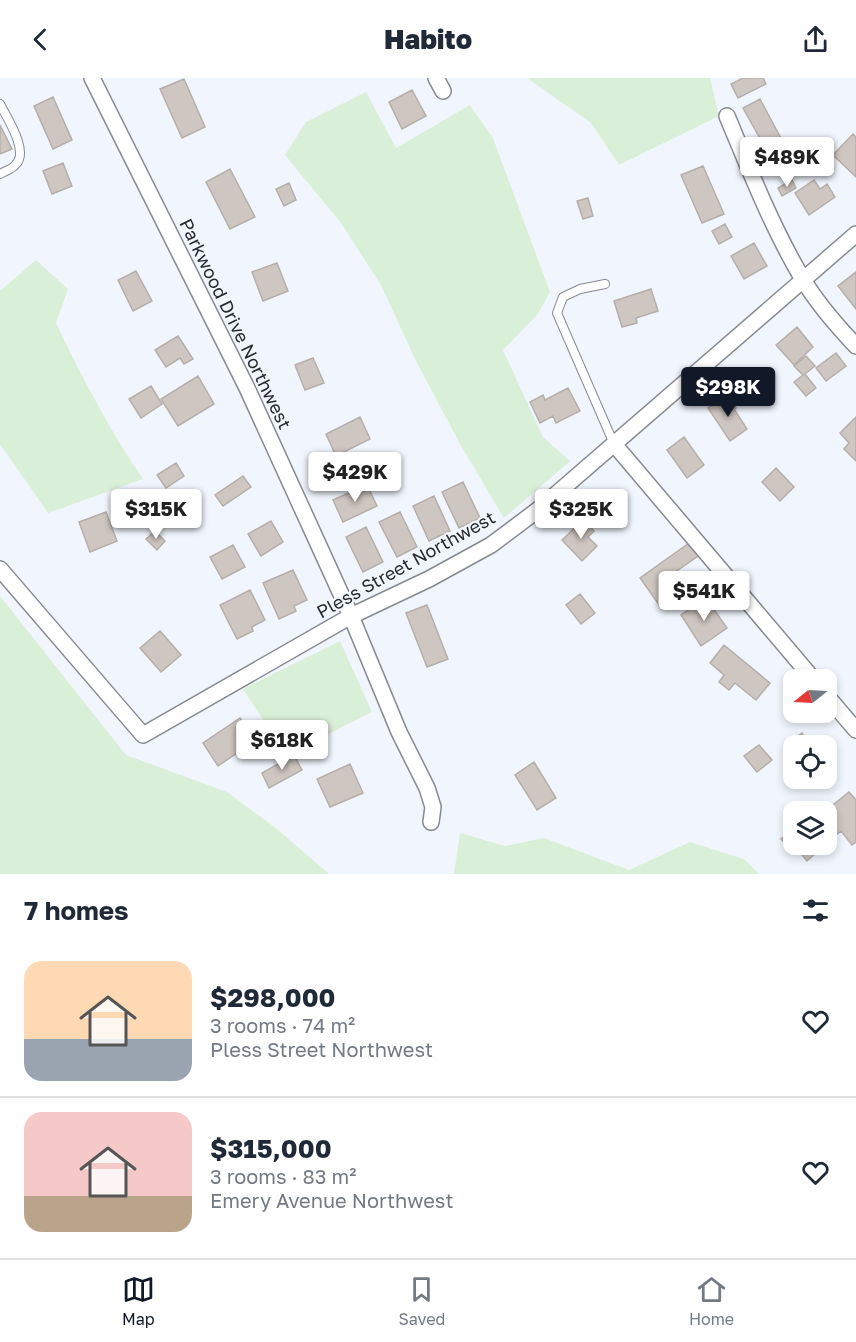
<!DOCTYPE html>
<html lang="en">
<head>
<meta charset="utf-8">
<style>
	body { margin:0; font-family:"Golos Text",sans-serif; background:#f2f2f3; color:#1f2937; height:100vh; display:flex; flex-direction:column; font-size:22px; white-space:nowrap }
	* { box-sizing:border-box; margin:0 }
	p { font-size:20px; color:#747a83 }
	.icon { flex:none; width:33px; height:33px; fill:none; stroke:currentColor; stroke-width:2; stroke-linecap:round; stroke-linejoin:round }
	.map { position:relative; height:796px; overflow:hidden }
	.sheet { display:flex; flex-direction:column; background:#fff; flex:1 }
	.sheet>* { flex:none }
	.needle { width:39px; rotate:252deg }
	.fabs { position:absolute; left:783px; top:591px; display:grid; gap:12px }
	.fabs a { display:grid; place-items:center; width:54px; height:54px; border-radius:12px; background:#fff; box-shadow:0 3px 9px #0003; font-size:30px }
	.price { position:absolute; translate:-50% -51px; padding:0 14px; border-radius:6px; background:#fff; color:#222; font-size:20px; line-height:39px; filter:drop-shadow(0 2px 3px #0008) }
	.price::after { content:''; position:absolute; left:50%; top:36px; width:18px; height:14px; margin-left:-9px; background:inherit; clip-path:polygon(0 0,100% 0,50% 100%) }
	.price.on { background:#111827; color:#fff }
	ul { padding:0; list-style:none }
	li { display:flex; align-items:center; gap:18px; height:150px; padding:0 24px }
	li+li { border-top:2px solid #e0e1e3 }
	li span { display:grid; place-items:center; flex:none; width:168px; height:120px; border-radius:18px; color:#555 }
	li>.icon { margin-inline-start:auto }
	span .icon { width:72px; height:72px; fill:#fffc; stroke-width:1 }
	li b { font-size:26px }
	h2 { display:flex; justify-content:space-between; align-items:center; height:72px; padding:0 24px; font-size:26px }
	header { display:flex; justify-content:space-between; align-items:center; height:78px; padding:0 24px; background:#fff; font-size:27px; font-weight:800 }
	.tab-bar { display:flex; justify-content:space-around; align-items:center; height:84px; border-top:2px solid #e0e1e3; background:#fff; font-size:16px; color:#747a83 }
	.tab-bar a { display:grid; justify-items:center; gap:3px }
	.tab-bar .on { color:#111827 }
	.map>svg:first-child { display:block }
	.green { fill:#daefd7 }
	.building { fill:#cec6c0; stroke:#b6aea9; stroke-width:1.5 }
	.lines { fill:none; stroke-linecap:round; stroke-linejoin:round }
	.service-casing { stroke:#868a91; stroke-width:10 }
	.minor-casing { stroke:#868a91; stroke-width:18 }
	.service { stroke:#fff; stroke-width:8 }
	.minor { stroke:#fff; stroke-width:15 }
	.labels { text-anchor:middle; stroke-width:4.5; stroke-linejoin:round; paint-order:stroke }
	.street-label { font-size:18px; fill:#292b2e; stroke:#f1f6fe }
</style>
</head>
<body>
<header><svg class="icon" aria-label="back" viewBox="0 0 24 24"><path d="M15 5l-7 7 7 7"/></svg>Habito<svg class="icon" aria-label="share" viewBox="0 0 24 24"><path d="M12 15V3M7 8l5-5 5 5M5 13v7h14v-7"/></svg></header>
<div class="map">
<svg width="856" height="796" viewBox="0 0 856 796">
	<rect width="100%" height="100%" fill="#f1f6fe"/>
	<path class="green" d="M527,0H710L719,38L619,87L591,45Z
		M366,14L396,70L470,27L493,60L550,214L538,236L503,272L543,359L570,383L504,440L460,366L416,283L381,207L341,145L285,77L306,44Z
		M36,182L68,211L56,245C82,299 109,351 143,401L48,435L0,366V213Z
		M0,518L126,677L227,714L277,751L329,796H0Z
		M340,563L372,634L311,665L275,660L243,611Z
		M460,755L505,768L544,760L629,792L690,764L744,781L759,796H454Z"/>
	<path class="building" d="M743,0H763L766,6L738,20L731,6Z
		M184,1L205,49L182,60L160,11Z
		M412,12L426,38L402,51L389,24Z
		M53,19L72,62L53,71L34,28Z
		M760,21L784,66L768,75L743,30Z
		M0,47L12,71L0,76Z
		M853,56L856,59V99L833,77Z
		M63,85L72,108L52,116L43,93Z
		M703,88L724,136L702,145L681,97Z
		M230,91L255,139L230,151L206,104Z
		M792,102L796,110L782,118L778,110Z
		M814,102L820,111L827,106L835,119L809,137L795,115Z
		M289,105L296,122L284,128L276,111Z
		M588,120L593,138L583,141L577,123Z
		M725,146L732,159L719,166L712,153Z
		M754,165L767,188L744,201L731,178Z
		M277,185L288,213L263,223L252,194Z
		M136,193L152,223L133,233L118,202Z
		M856,194V231L838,208Z
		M651,211L658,233L636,240L637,245L622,249L614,223Z
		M797,249L813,269L794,287L776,267Z
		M178,258L193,281L184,286L180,280L166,289L155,272Z
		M836,275L846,288L826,303L816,290Z
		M806,278L815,288L805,296L816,310L806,318L794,304L803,297L794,288Z
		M313,280L324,305L305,312L295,287Z
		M198,298L214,326L178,348L161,321Z
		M151,308L162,326L141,340L129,321Z
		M568,310L580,333L556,345L553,338L540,345L530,324L543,317L545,322Z
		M727,317L736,330L734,331L747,351L730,363L708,330Z
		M360,339L370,361L336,378L326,356Z
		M856,339V383L844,371L849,365L840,355Z
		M684,359L704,387L687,400L667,372Z
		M176,385L184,398L166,410L157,397Z
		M776,390L794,409L780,423L762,404Z
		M243,398L251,409L223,428L215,417Z
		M463,404L480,440L459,450L442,414Z
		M367,407L377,428L343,444L333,422Z
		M434,418L450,453L429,463L413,428Z
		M106,434L117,463L90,474L79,444Z
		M400,434L417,469L397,479L379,444Z
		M584,441L594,453L588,459L597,468L582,483L562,462Z
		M271,443L283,464L261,478L248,456Z
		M366,449L383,484L363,494L346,459Z
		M155,453L165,463L157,472L146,461Z
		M692,463L701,476L671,497L683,515L662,531L640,500Z
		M233,467L245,489L222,501L210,479Z
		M293,492L307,522L294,528L296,533L279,541L263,505Z
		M250,512L265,542L252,549L253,553L237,561L220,527Z
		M580,516L595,535L581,546L566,527Z
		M706,520L727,550L701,568L681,537Z
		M427,527L448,581L427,589L406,535Z
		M160,553L181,577L161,594L140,570Z
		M724,567L770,605L756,622L735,605L729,612L719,604L724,597L710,585Z
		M240,640L256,662L218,688L203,665Z
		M802,655L811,668H794V681L784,668Z
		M759,667L772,682L757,694L744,678Z
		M294,677L302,692L269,710L262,695Z
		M534,684L556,720L537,732L515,697Z
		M350,686L363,715L330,729L317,701Z
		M826,689L833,698L816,710L810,700H826Z
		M849,714L856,722V764L852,767L841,753L836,757L826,745V734H824Z
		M794,751V766H811L817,774L807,783L794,767L789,771L781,761Z"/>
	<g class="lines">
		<g class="service-casing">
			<path id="service" d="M0,26C7,40 29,73 16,86C13,91 5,93 0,96
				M605,206L580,211L563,219L557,235L614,366"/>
		</g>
		<g class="minor-casing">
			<path id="minor" d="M92,0L247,310L351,538L399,654L427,710L433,729L431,744
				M436,0L443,13
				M727,38C750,93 772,149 802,200C817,225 837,248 856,268
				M614,366L814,602
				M0,491L143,657L351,538L429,501L491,467L539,431L856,156
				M826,617L856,652"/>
		</g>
		<use href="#service" class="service"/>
		<use href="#minor" class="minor"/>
	</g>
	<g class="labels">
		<g class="street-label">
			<text transform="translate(235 246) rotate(64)" y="6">Parkwood Drive Northwest</text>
			<text transform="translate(406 487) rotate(-29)" y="6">Pless Street Northwest</text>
		</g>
	</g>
</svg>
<div class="fabs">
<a><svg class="needle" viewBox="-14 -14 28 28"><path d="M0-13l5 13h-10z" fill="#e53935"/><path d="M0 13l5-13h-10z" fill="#747a83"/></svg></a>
<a><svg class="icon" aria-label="locate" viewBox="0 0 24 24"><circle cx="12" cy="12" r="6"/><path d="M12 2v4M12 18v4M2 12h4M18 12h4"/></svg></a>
<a><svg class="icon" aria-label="layers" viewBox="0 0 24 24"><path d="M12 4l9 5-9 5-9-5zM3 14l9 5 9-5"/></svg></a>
</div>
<b class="price" style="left:787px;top:110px">$489K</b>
<b class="price on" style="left:728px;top:340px">$298K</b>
<b class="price" style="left:355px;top:425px">$429K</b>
<b class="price" style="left:156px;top:462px">$315K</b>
<b class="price" style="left:581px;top:462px">$325K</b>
<b class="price" style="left:704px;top:544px">$541K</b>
<b class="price" style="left:282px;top:693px">$618K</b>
</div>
<section class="sheet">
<h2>7 homes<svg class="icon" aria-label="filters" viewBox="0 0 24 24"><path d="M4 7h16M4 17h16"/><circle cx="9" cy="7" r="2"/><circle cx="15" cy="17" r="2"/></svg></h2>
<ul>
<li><span style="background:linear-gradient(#ffd9b3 65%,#9aa5b1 0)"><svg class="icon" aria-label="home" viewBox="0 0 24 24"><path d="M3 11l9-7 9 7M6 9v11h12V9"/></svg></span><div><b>$298,000</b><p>3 rooms · 74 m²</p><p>Pless Street Northwest</p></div><svg class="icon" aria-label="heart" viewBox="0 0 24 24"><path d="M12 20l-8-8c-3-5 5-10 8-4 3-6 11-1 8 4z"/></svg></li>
<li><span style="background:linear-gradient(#f6c9c9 70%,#b9a48a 0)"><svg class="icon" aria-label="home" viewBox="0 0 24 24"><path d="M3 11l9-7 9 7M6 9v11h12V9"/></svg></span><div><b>$315,000</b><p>3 rooms · 83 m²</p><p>Emery Avenue Northwest</p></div><svg class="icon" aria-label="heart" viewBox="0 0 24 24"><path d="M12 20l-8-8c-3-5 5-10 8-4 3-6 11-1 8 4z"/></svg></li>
</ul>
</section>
<nav class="tab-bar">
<a class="on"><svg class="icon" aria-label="map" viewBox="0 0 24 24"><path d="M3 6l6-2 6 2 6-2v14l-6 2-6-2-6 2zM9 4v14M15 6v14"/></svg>Map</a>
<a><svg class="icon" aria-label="saved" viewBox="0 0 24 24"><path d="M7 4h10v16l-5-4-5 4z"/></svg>Saved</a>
<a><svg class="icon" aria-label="home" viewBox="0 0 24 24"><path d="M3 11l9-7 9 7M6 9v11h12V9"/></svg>Home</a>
</nav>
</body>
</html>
